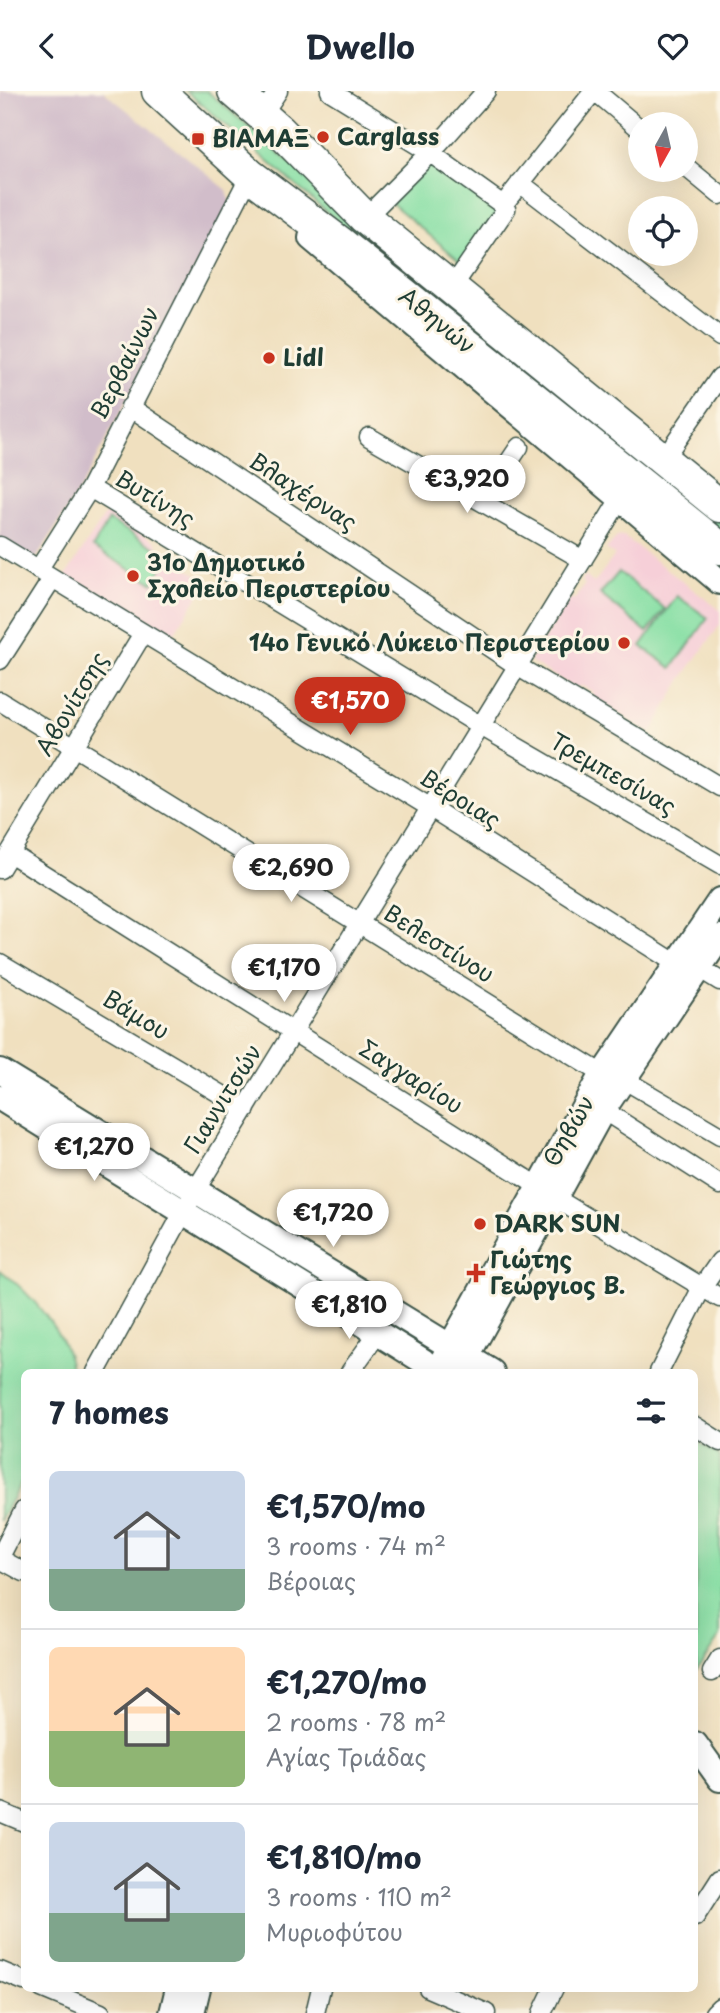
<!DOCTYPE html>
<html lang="en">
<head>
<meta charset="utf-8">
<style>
	body { margin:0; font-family:"Playpen Sans",sans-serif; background:#f2f2f3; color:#1f2937; height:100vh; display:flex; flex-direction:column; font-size:26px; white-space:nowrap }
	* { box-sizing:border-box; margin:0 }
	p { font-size:23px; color:#747a83 }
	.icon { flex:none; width:38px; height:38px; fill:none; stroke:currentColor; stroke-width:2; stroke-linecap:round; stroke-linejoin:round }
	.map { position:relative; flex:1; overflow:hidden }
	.side { position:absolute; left:21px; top:1278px; width:677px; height:623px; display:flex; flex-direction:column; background:#fff; border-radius:10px; box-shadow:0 7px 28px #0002 }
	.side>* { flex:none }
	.needle { width:46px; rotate:188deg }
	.controls { position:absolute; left:628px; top:21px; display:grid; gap:14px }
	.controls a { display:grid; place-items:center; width:70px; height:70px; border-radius:50%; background:#fff; box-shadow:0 7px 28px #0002; font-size:35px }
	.price { position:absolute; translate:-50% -60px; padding:0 16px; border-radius:24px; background:#fff; color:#222; font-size:23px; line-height:46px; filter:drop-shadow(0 2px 4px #0008) }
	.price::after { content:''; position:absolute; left:50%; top:42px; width:21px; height:16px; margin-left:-10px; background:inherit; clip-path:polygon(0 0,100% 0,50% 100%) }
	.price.current { background:#c8321e; color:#fff }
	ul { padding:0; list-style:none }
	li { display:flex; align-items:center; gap:21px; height:175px; padding:0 28px }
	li+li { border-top:2px solid #e0e1e3 }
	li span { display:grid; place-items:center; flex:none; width:196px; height:140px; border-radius:10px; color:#555 }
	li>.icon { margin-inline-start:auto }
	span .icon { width:84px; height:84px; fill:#fffc; stroke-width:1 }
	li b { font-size:30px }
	h2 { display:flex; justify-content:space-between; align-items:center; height:84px; padding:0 28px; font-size:30px }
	header { display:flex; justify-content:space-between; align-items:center; height:91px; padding:0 28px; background:#fff; font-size:32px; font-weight:700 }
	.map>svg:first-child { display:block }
	.built { fill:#f6cfd8 }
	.industrial { fill:#d1bdca }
	.green { fill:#86dfa4; stroke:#528e6c; stroke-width:2 }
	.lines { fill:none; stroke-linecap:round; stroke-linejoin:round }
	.street-casing { stroke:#3e5549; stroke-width:21 }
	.secondary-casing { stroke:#3e5549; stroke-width:28 }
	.highway-casing { stroke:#3e5549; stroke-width:35 }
	.street { stroke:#fff; stroke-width:18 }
	.secondary { stroke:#fff; stroke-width:24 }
	.highway { stroke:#fff; stroke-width:32 }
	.poi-dot { fill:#c8321e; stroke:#fcf5e5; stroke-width:2.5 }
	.labels { text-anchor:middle; stroke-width:6; stroke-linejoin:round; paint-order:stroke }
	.poi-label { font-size:23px; font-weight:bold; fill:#1f3d34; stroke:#fcf5e5; text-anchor:start }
	.street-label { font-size:23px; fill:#1f3d34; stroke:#fcf5e5 }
</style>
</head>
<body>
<header><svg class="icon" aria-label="back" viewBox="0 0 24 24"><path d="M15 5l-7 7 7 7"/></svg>Dwello<svg class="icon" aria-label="heart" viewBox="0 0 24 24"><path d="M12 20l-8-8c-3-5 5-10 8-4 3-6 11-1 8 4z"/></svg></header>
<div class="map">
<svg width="720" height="1922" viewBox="0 0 720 1922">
	<rect width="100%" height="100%" fill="#fcf5e5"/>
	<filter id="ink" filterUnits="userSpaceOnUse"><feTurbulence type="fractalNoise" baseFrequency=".0143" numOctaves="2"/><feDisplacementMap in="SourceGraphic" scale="14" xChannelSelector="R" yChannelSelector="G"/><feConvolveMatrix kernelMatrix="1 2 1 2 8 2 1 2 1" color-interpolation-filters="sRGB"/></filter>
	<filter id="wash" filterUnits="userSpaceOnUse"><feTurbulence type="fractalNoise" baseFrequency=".00686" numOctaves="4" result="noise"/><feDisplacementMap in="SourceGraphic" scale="28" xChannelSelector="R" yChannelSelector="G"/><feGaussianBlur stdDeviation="1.57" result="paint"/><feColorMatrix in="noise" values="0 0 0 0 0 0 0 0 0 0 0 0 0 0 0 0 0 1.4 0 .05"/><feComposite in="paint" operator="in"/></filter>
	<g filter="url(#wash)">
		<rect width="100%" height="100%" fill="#f0e0bf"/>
		<path class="built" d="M107,421L155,450L159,457L174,466L172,469L208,490L169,550L65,486Z
			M623,445L720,519V534L680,591L651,642L594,608L592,600L582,595L574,597L530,570L569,508H575L585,493L582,490L585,485L594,492L615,464L606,458L617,446Z"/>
		<path class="industrial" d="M0,0H103L227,99L230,112L81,396L34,471L0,449Z"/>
		<path class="green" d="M186,0H207L458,217L720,427V442L450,227Z
			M431,66L502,120L465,174L389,110Z
			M109,429L169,465L153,492L93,456Z
			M619,481L665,518L647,541L600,503Z
			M677,505L708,527L672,577L641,555Z
			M0,1179C28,1200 69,1244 71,1281H24V1386L0,1430Z
			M695,1349L720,1365V1545L696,1580Z"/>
	</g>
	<g filter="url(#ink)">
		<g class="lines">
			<g class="street-casing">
				<path id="street" d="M330,0L429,61L503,114
					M595,0L640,38
					M262,24L278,0
					M686,76L720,104
					M520,92L720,246
					M376,116L439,53L486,0
					M460,185L506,118L503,114L594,0
					M130,316L522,578L720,696
					M369,346L583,469
					M671,357L720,286
					M90,397L481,635L720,774
					M482,411L519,356
					M0,455L431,717L677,873
					M38,479L90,397L250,84
					M0,569L52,488
					M0,610L602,983
					M10,762L538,1095
					M0,778L142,544
					M0,872L246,1018
					M699,877L720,890
					M623,988L720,1045
					M603,1019L720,1094
					M555,1107L720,1207
					M96,1281L195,1100L620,408
					M350,1281L378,1242
					M659,1281L702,1196L720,1170
					M695,1335L720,1351
					M0,1466L24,1419
					M0,1468L24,1481
					M712,1581L720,1568
					M0,1721L24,1731
					M695,1826L720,1787
					M0,1880L24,1890
					M41,1897L101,1922
					M428,1897L486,1922
					M315,1922L321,1897
					M542,1922L554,1897
					M714,1922L720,1916"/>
			</g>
			<g class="secondary-casing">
				<path id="secondary" d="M311,147L720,491
					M0,980L492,1281
					M0,1007L423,1270L434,1281
					M459,1280L603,1019L720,846
					M436,1281L598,990L720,809
					M695,1653L720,1688
					M172,1922L178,1897
					M192,1922L198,1897"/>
			</g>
			<g class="highway-casing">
				<path id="highway" d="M158,0L250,84L339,151L720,457
					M234,0L280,40L364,126L720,415"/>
			</g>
			<use href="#street" class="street"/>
			<use href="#secondary" class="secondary"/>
			<use href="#highway" class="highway"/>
		</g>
	</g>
	<g class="poi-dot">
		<circle cx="323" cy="46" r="7"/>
		<rect x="191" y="41" width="14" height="14" rx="3.5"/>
		<circle cx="269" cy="267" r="7"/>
		<circle cx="133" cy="485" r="7"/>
		<circle cx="624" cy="552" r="7"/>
		<circle cx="480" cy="1133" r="7"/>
		<path d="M472.5 1171.5h7v7h7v7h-7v7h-7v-7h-7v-7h7z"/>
	</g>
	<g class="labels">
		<g class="poi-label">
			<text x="337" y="54">Carglass</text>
			<text x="212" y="56">ΒΙΑΜΑΞ</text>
			<text x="283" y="275">Lidl</text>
			<text x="147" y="480">31ο Δημοτικό<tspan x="147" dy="26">Σχολείο Περιστερίου</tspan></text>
			<text x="610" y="560" text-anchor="end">14ο Γενικό Λύκειο Περιστερίου</text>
			<text x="494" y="1141">DARK SUN</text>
			<text x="490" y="1177">Γιώτης<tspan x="490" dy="26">Γεώργιος Β.</tspan></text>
		</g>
		<g class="street-label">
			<text transform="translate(437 230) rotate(39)" y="8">Αθηνών</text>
			<text transform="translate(125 272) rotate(-63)" y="8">Βερβαίνων</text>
			<text transform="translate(303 401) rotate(33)" y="8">Βλαχέρνας</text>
			<text transform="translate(155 408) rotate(31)" y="8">Βυτίνης</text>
			<text transform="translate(72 613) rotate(-59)" y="8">Αβονίτσης</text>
			<text transform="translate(613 683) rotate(30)" y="8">Τρεμπεσίνας</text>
			<text transform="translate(460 708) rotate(32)" y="8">Βέροιας</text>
			<text transform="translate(439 853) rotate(32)" y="8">Βελεστίνου</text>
			<text transform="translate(136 924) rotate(31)" y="8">Βάμου</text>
			<text transform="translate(411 986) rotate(32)" y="8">Σαγγαρίου</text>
			<text transform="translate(223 1008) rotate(-58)" y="8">Γιαννιτσών</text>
			<text transform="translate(569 1040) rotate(-60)" y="8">Θηβών</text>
		</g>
	</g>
</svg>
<div class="controls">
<a><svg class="needle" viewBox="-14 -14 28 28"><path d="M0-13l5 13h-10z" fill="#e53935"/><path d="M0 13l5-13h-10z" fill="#747a83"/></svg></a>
<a><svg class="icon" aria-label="locate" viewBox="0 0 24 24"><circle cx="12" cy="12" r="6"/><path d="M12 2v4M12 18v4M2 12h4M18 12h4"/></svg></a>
</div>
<b class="price" style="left:467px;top:424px">€3,920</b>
<b class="price current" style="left:350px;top:646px">€1,570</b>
<b class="price" style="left:291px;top:813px">€2,690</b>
<b class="price" style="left:284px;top:913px">€1,170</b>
<b class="price" style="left:94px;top:1092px">€1,270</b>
<b class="price" style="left:333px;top:1158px">€1,720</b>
<b class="price" style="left:349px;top:1250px">€1,810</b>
<section class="side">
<h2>7 homes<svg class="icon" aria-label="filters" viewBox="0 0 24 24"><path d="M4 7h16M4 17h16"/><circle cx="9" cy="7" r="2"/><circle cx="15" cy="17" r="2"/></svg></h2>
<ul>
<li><span style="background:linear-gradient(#c9d6e8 70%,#7fa58c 0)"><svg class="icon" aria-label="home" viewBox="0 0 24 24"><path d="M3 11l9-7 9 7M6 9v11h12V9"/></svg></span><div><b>€1,570/mo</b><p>3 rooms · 74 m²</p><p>Βέροιας</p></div></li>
<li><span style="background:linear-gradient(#ffd9b3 60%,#8fb573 0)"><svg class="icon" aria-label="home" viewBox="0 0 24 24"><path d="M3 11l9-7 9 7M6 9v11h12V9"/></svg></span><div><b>€1,270/mo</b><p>2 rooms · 78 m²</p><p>Αγίας Τριάδας</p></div></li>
<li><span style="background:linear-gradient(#c9d6e8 65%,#7fa58c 0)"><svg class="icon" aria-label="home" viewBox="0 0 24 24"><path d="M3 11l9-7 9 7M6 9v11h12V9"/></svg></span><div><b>€1,810/mo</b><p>3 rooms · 110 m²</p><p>Μυριοφύτου</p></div></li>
</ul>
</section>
</div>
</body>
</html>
